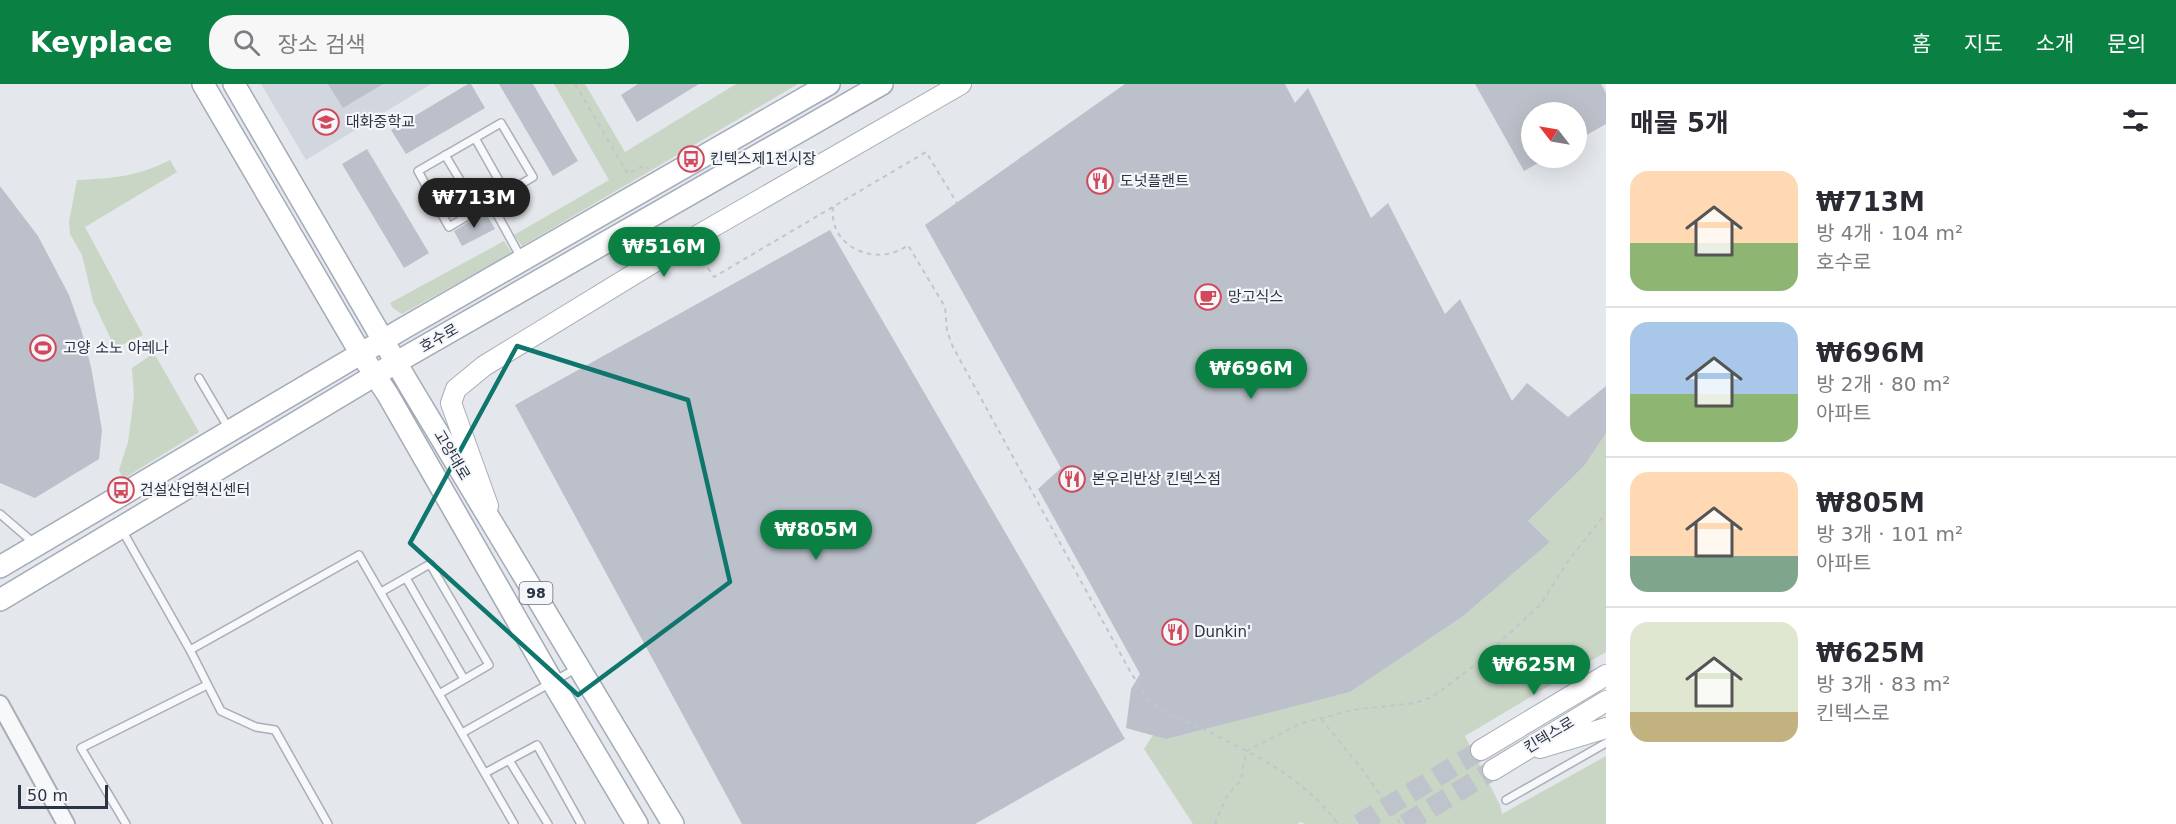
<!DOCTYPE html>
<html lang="ko">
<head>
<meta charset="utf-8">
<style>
	body { margin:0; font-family:"DejaVu Sans","Noto Sans KR",sans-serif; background:#f7f7f7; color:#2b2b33; height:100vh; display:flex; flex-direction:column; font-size:22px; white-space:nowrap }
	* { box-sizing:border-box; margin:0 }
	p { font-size:20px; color:#7c7c81 }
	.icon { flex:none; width:33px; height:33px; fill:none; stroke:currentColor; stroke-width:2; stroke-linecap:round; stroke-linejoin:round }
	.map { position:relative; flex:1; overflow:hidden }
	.drawer { display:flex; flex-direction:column; background:#fff; width:570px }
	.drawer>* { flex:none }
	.needle { width:39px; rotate:301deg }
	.tools { position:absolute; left:1521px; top:18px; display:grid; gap:12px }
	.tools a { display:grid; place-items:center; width:66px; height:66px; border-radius:50%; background:#fff; box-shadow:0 6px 24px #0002; font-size:30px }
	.scale { position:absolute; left:18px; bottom:15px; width:90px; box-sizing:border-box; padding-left:6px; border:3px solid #2b3445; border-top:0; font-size:16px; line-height:21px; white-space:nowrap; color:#2b3445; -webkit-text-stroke:4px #f4f6f9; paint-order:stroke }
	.price { position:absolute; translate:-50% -51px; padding:0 14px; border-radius:21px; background:#0b8043; color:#fff; font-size:20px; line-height:39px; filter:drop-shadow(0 2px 3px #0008) }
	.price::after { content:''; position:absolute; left:50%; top:36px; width:18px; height:14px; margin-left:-9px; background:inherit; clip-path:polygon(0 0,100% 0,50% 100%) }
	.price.on { background:#222; color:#fff }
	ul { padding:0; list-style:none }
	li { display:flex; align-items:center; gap:18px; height:150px; padding:0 24px }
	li+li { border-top:2px solid #e1e1e2 }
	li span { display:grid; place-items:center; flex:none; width:168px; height:120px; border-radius:18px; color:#555 }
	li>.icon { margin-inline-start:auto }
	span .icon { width:72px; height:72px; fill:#fffc; stroke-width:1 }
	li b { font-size:26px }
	h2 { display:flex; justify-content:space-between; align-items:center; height:72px; padding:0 24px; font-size:26px }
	header { display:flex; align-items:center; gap:36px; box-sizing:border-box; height:84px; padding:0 30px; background:#0b8043; color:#fff }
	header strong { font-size:28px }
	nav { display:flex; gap:33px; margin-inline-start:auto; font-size:21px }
	.search { width:420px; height:54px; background:#f7f7f7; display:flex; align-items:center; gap:15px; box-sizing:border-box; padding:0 21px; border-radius:24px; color:#7c7c81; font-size:22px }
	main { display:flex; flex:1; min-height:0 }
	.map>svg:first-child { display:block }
	.built { fill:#d2d6de }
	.green { fill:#c9d6c5 }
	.building { fill:#bbc0ca }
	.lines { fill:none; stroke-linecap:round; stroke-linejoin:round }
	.secondary-tunnel { stroke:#bfc3cb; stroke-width:20; stroke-dasharray:20 10; stroke-linecap:butt }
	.service-casing { stroke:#a9aeb7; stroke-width:10 }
	.tertiary-casing { stroke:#a9aeb7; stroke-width:20 }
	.secondary-casing { stroke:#a9aeb7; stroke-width:22 }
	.primary-casing { stroke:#a3abb8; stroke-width:24 }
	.path { stroke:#c2c5cb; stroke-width:2; stroke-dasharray:4.5 4.5; stroke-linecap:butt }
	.service { stroke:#f7f8fa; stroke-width:7 }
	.tertiary { stroke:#f7f8fa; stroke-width:16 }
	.secondary { stroke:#fff; stroke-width:20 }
	.primary { stroke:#fff; stroke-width:21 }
	.marked { fill:none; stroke:#0f766e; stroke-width:4.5; stroke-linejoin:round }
	.labels { text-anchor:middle; stroke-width:4.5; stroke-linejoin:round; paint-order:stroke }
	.shield { fill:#f4f6f9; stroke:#676e7b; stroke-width:1.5 }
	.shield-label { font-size:14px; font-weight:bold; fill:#2b3445 }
	.poi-label { font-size:15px; fill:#2b3445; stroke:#f4f6f9; text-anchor:start }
	.street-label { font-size:15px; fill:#2b3445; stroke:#f4f6f9 }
</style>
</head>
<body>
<header>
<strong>Keyplace</strong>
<div class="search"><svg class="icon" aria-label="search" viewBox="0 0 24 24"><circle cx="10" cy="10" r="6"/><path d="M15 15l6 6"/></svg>장소 검색</div>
<nav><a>홈</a><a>지도</a><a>소개</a><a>문의</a></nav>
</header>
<main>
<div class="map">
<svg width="1606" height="740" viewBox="0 0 1606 740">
	<rect width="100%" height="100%" fill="#e4e7ec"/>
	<path class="built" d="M261,0H431L306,76Z"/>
	<path class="green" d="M554,0H585L625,68L736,0H798L522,162L514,151L609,96Z
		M170,76L177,88L85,143L143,251L115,264L93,217L82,171L70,150L69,137L77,96C114,94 136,93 170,76Z
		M504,157L512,169L402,230L393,224L390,219Z
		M154,269L199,348L123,395L119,386L128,358L134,312L132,284Z
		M1606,349V568L1465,652L1500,721L1502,730L1606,672V740H1305L1300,738L1298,740H1193L1144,665L1153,651L1185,650L1350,608L1462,533L1550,458L1528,437L1584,382Z"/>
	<path class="building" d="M328,0H383L343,24Z
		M468,0H471L485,24L406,70L391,46Z
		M499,0H533L578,77L553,92Z
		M638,0H699L637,38L621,11Z
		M1125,0H1285L1295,19L1308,4L1371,134L1388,119L1445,230L1460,215L1512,317L1527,299L1568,333L1606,302V349L1584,382L1528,437L1550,458L1462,533L1350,608L1166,655L1126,644L1131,605L1140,590L1038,405L1061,384L925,141Z
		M1475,0H1601L1606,9V40L1576,57V28H1532V74H1547L1524,87Z
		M367,65L429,169L404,184L342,80Z
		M0,102L38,152L69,211L81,245L91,283L102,346L99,375L35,414L0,399Z
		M485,128L495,145L462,162L454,147Z
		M830,146L1125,655L975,740H742L515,321Z"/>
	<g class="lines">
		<path class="secondary-tunnel" d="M1359,740L1481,666
			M1405,740L1493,686"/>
		<g class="service-casing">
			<path id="service" d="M501,39L533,93L449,143L418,87Z
				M475,54L506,109
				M445,71L478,126
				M491,119L521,174
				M199,294L229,345
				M0,430L35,460
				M122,446L190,566L359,471L514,740
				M406,494L464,595
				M381,508L430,480L489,581L439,610
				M190,566L221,627L256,643L275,646L328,740
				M462,649L577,584
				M509,676L548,740
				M485,689L537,661L581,740
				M1506,716L1606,659
				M126,740L81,664L207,601"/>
		</g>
		<g class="tertiary-casing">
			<path id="tertiary" d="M0,620L66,740"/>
		</g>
		<g class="secondary-casing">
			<path id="secondary" d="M488,422L451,319L456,305L484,282L690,156L961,0
				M1540,664L1606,644
				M1481,666L1606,591
				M1493,686L1606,617"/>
		</g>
		<g class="primary-casing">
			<path id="primary" d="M203,0L361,270L388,311L552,597L637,740
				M234,0L408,299L673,740
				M0,483L404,244L829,0
				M0,516L397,278L882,0"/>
		</g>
		<path class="path" d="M575,0L628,90L645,81L648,85
			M833,123C828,164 878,184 908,161L945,223L947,247L953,263L1131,589C1138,599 1144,611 1152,619C1167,632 1187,638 1205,646C1257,672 1302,692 1338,740
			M698,169L714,193L926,68L957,119
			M1321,635L1362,685L1401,740
			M1215,740L1227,712L1241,696L1246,667L1302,639L1353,626L1415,619L1432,613L1475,581L1541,520L1568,477L1606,429"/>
		<use href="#service" class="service"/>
		<use href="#tertiary" class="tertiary"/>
		<use href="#secondary" class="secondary"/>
		<use href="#primary" class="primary"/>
	</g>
	<path class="marked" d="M517,262L688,316L730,498L578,611L410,459Z"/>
	<defs>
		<g id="school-ring" transform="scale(1.35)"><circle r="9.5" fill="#f4f6f9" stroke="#d1495b" stroke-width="1.5"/><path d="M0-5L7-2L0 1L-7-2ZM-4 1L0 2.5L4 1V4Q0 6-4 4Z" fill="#d1495b"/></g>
		<g id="bus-ring" transform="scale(1.35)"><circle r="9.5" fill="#f4f6f9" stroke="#d1495b" stroke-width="1.5"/><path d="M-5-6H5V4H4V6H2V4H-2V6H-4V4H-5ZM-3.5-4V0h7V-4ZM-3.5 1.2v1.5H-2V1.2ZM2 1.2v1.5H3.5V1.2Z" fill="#d1495b"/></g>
		<g id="restaurant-ring" transform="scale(1.35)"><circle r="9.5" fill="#f4f6f9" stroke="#d1495b" stroke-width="1.5"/><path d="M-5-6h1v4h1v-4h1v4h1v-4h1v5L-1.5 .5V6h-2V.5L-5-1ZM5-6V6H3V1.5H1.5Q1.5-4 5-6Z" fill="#d1495b"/></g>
		<g id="cafe-ring" transform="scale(1.35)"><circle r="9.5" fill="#f4f6f9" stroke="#d1495b" stroke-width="1.5"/><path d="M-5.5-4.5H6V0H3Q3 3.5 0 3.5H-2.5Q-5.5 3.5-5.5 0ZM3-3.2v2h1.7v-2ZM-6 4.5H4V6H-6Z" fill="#d1495b"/></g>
		<g id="stadium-ring" transform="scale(1.35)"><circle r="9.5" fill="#f4f6f9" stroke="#d1495b" stroke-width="1.5"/><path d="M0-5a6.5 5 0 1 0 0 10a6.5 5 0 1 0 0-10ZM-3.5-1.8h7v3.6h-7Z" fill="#d1495b"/></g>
	</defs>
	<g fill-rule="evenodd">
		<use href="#school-ring" x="326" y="38"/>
		<use href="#bus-ring" x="691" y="75"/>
		<use href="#restaurant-ring" x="1100" y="97"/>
		<use href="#cafe-ring" x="1208" y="213"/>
		<use href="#stadium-ring" x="43" y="264"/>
		<use href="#restaurant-ring" x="1072" y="395"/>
		<use href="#bus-ring" x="121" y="406"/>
		<use href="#restaurant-ring" x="1175" y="548"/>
	</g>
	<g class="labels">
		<rect class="shield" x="519.5" y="498" width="33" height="22" rx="4.5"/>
		<g class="shield-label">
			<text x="536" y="514">98</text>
		</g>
		<g class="poi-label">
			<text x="346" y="43">대화중학교</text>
			<text x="710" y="80">킨텍스제1전시장</text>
			<text x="1120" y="102">도넛플랜트</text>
			<text x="1228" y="218">망고식스</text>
			<text x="63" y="269">고양 소노 아레나</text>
			<text x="1092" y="400">본우리반상 킨텍스점</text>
			<text x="140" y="411">건설산업혁신센터</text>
			<text x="1194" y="553">Dunkin'</text>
		</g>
		<g class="street-label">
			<text transform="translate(439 254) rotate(-30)" y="5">호수로</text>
			<text transform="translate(452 371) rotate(59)" y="5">고양대로</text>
			<text transform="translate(1549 651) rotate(-31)" y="5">킨텍스로</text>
		</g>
	</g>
</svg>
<div class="tools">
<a><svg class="needle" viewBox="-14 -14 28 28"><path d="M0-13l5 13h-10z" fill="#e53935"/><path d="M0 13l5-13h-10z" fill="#7c7c81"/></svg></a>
</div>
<div class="scale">50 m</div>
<b class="price on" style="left:474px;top:145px">₩713M</b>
<b class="price" style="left:664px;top:194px">₩516M</b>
<b class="price" style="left:1251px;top:316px">₩696M</b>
<b class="price" style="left:816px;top:477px">₩805M</b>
<b class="price" style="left:1534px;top:612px">₩625M</b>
</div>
<section class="drawer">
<h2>매물 5개<svg class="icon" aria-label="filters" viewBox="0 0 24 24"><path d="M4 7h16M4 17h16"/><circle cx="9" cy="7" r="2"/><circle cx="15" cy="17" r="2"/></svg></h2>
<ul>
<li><span style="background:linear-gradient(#ffd9b3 60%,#8fb573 0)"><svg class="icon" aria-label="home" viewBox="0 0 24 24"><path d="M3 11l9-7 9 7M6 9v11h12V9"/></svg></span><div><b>₩713M</b><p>방 4개 · 104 m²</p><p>호수로</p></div></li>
<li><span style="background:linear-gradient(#a9c7e8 60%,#8fb573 0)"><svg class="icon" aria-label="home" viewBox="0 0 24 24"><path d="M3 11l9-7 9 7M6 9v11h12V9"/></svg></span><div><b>₩696M</b><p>방 2개 · 80 m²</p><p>아파트</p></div></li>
<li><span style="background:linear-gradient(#ffd9b3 70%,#7fa58c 0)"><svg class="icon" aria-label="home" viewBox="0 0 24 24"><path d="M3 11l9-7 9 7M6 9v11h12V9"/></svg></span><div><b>₩805M</b><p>방 3개 · 101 m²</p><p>아파트</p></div></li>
<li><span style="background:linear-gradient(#dfe7d0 75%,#c2b280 0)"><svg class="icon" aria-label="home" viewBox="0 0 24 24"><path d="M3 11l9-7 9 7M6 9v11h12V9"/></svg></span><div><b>₩625M</b><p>방 3개 · 83 m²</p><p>킨텍스로</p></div></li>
</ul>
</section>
</main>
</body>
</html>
